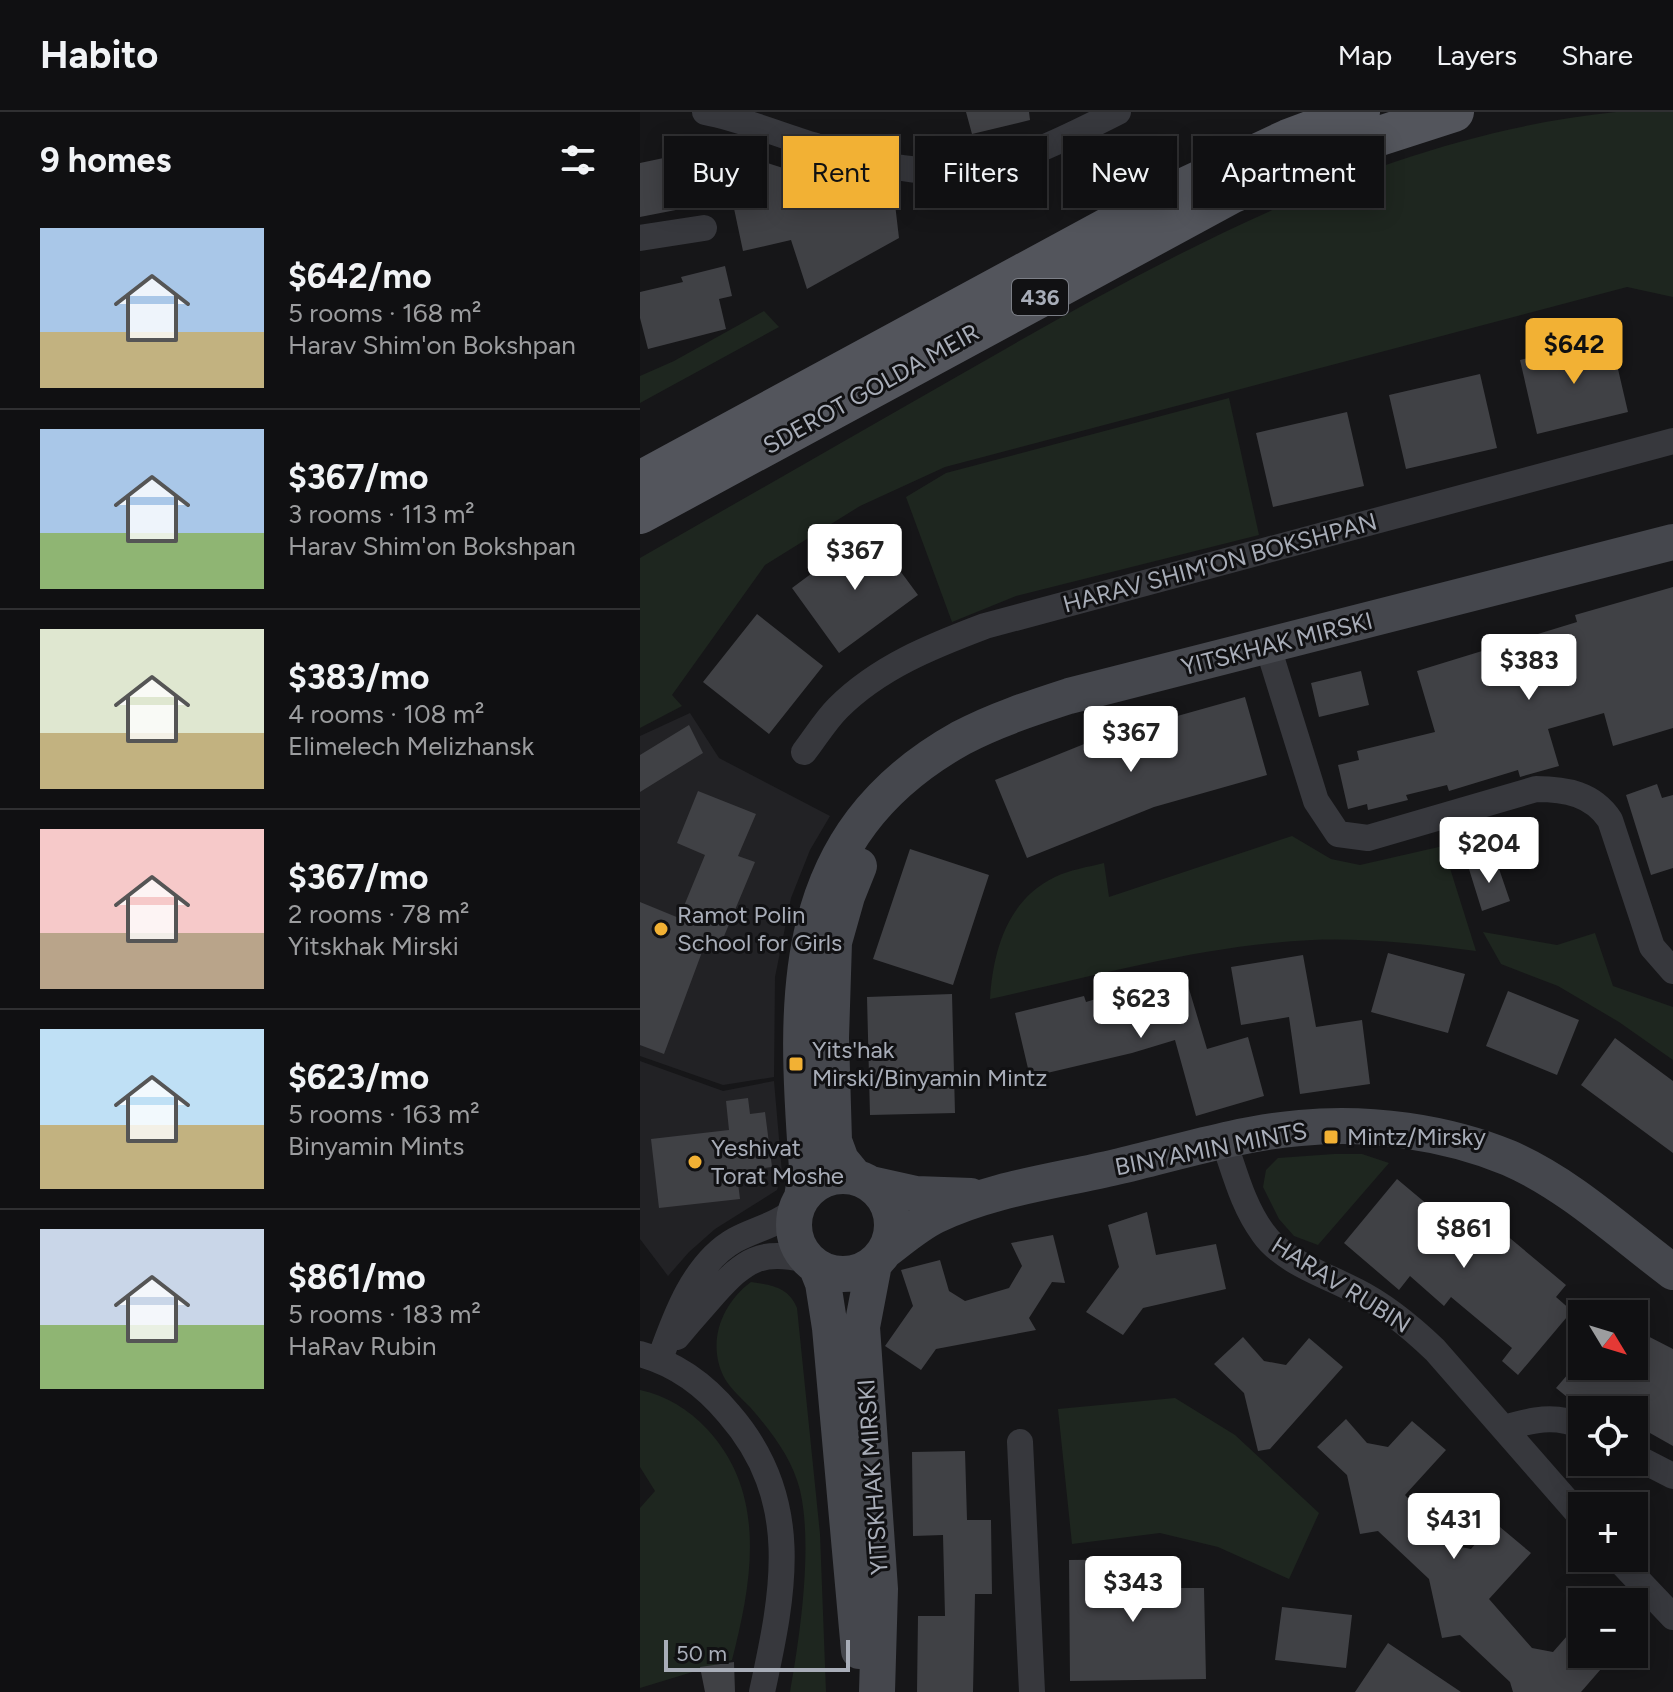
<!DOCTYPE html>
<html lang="en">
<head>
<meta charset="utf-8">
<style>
	body { margin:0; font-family:Figtree,sans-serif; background:#19191b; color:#f1f3f6; height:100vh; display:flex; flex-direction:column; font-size:30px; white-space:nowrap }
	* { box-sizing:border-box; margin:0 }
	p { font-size:26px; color:#9c9d9f }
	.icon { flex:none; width:44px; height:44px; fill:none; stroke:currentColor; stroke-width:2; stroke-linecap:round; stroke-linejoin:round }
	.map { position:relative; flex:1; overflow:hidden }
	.details { display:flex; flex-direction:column; background:#101012; width:640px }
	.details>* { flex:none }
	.top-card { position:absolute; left:24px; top:24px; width:760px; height:72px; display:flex; gap:16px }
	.needle { width:52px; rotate:128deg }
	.tools { position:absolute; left:928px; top:1188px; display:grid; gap:16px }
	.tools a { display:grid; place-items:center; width:80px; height:80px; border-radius:0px; background:#101012; box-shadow:0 4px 20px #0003,0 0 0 2px #303032; font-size:40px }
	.scale { position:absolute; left:24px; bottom:20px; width:186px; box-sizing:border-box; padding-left:8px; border:4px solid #a8adb8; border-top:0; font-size:22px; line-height:28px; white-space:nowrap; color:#a8adb8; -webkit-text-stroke:6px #111113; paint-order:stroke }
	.price { position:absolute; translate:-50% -68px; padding:0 18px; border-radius:8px; background:#fff; color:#222; font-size:26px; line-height:52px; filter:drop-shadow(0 2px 4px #0008) }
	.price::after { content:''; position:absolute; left:50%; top:48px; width:24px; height:18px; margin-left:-12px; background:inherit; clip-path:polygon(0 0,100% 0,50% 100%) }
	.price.active { background:#f2b134; color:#111 }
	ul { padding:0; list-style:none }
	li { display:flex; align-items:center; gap:24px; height:200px; padding:0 40px }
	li+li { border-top:2px solid #303032 }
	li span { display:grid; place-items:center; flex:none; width:224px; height:160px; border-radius:0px; color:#555 }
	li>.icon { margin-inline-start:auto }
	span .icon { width:96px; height:96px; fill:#fffc; stroke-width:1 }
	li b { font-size:34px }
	h2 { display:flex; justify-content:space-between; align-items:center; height:96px; padding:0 40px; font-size:34px }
	.tag { padding:0 28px; border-radius:0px; background:#101012; box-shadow:0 4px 20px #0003,0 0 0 2px #303032; font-size:28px; line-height:72px }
	.tag.active { background:#f2b134; color:#111 }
	header { display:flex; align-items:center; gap:48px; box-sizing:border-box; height:112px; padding:0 40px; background:#101012; border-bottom:2px solid #303032 }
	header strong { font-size:38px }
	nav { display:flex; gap:44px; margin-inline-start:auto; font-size:28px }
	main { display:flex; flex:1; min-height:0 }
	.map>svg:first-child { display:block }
	.built { fill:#222225 }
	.green { fill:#1e261f }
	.building { fill:#404145 }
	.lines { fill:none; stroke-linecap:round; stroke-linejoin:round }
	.street { stroke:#37383d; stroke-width:26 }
	.secondary { stroke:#45474d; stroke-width:36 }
	.primary { stroke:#53555c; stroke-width:40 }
	.poi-dot { fill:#f2b134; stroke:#111113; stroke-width:3 }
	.labels { text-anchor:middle; stroke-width:6; stroke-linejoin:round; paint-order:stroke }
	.shield { fill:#111113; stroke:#7b7e86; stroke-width:2 }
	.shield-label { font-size:22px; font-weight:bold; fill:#a8adb8 }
	.street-label { font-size:24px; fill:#a8adb8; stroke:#111113 }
	.poi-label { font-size:24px; fill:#a8adb8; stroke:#111113; text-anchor:start }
</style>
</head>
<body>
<header>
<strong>Habito</strong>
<nav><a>Map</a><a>Layers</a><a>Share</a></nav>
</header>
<main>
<section class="details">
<h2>9 homes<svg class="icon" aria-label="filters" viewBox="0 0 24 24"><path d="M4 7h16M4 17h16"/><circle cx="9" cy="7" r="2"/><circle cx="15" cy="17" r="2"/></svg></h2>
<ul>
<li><span style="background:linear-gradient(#a9c7e8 65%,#c2b280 0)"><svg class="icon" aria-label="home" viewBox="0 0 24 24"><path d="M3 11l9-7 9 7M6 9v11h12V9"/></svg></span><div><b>$642/mo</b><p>5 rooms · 168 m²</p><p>Harav Shim'on Bokshpan</p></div></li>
<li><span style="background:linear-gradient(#a9c7e8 65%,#8fb573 0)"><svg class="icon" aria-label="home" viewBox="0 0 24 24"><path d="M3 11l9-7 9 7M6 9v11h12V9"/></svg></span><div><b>$367/mo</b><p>3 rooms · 113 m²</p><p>Harav Shim'on Bokshpan</p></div></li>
<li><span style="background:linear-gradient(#dfe7d0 65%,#c2b280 0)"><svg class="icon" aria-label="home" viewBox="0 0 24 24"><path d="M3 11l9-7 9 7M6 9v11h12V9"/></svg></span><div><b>$383/mo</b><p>4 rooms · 108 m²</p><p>Elimelech Melizhansk</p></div></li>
<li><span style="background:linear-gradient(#f6c9c9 65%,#b9a48a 0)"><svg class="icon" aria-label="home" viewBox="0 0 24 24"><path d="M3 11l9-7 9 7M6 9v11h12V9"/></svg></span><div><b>$367/mo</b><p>2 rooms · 78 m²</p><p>Yitskhak Mirski</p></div></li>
<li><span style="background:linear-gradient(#bfe0f5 60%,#c2b280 0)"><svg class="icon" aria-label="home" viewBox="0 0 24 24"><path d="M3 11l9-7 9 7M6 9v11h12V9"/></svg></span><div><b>$623/mo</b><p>5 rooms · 163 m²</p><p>Binyamin Mints</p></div></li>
<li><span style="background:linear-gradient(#c9d6e8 60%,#8fb573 0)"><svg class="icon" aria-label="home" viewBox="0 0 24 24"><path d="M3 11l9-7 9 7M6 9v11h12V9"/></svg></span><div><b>$861/mo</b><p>5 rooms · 183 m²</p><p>HaRav Rubin</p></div></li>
</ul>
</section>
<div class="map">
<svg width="1033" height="1580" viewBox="0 0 1033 1580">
	<rect width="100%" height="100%" fill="#161618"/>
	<path class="built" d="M50,601L79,646L190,704L170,738L151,786L135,865L134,965L83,973L0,944V624Z
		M0,949L83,979L134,969L142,1061L137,1078L75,1117L49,1140L28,1164L0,1127Z"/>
	<path class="green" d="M976,0H1033V185L987,175L305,355L220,394L125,453L32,583L42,594L0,616V446C108,384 217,322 325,260C527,144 741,24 976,0Z
		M124,199L139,215L0,291V264L34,249Z
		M589,286L619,423L376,484L312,510L266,385L306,361Z
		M652,724L691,747L720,753L803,734L836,839C781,832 727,826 672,828C563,833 455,864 350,887C353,839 367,788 415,765C429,758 448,755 464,751L469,785Z
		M843,820L917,833L955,821L973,874L1033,895V948L979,910L918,874L861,852Z
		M694,1042H722L749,1051L678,1133L654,1124L639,1107L623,1075L626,1058L638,1046Z
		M111,1170C131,1173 149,1175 157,1196L180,1422L186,1580H150C160,1524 173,1434 160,1378C152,1346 131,1319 110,1295C102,1287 91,1277 85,1267C66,1232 81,1192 111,1170Z
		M0,1278C27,1284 48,1297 67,1317C128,1382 112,1470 92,1548L0,1576V1396L15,1379L0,1355Z
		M535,1286L595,1323L679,1401L649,1467L578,1435L520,1421L432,1432L418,1297Z"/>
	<path class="building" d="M326,0H389L390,8L332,22Z
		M52,40L60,81L115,47L255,92L259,126L167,177L151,128L103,139L92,87L0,105V51Z
		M85,154L92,184L79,187L86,217L8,237L0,206V180L43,170L41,165Z
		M971,227L988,300L897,322L880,248Z
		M840,262L857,336L766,357L749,283Z
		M707,300L724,374L633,395L616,321Z
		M230,418L278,483L199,541L152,476Z
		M1033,475V616L973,634L964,601L908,617L919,654L880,665L878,658L809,679L807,673L766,683L768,688L728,698L727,692L708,697L698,653L719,648L717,639L795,620L777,559L937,510L935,503Z
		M117,502L183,554L129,622L63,570Z
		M721,559L729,593L679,605L671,571Z
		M605,585L627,663L514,695L387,746L355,668L459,626Z
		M49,613L63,641L0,680V643Z
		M1017,672L1022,686L1033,683V756L1011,763L986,683Z
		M58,679L116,702L98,744L115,750L82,829L68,824L24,942L0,933V790L39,806L65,743L37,731Z
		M270,737L349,763L313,873L233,847Z
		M856,748L870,789L842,799L829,757Z
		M748,841L825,862L808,921L731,900Z
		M663,843L676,915L722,908L730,972L660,982L649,905L601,913L591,855Z
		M544,860L567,937L608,925L624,984L556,1004L535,928L492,941L390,965L375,901L444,884L446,890Z
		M868,879L939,908L917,963L846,934Z
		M312,882L315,1001L230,1003L227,885Z
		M975,926L1033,969V1041L941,973Z
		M108,986L110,1002L125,1000L132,1055L108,1058L109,1069L98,1071L100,1087L19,1096L11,1027L89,1018L86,989Z
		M757,1067L813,1114L824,1101L858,1130L865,1122L926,1173L916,1185L932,1199L878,1263L862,1249L872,1236L811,1185L804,1194L770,1164L759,1178L704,1131Z
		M507,1100L516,1143L576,1132L586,1177L503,1196L483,1223L446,1200L479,1155L468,1113Z
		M413,1123L425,1171L412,1170L389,1206L396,1218L296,1237L281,1258L245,1234L273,1194L261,1158L300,1148L309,1179L325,1189L369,1176L382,1154L371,1131Z
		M994,1217L1033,1237V1334L994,1312V1298H970L959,1292L943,1298L916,1276L935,1254H994Z
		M603,1225L624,1249L646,1253L669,1226L703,1255L630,1337L618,1339L604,1281L574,1252Z
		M706,1307L727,1331L748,1335L772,1309L806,1338L765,1383L810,1433L831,1437L854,1410L891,1441L849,1487L892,1536L913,1540L942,1507V1542H974L941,1580H873L870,1570L820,1523L802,1526L789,1467L738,1419L720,1422L707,1363L677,1335Z
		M325,1339L327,1408H351L352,1482H335L333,1580H277L278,1504H305L303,1423L273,1424L272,1340Z
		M512,1447V1476H564L566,1567L430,1569L429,1448Z
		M642,1495L712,1503L706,1556L635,1548Z
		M748,1531L821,1580H715Z
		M94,1550L95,1580H65L60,1555Z"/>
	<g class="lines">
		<path class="street" d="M65,0C102,7 139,23 176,34C312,78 354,63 478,0
			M0,126L64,116
			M628,535L676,689L698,722L728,726L896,677C926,677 953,682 970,708L1012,835L1033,859
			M164,640C175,626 185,609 198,596C239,555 292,534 345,514L1033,329
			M584,1030C595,1061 603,1094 623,1121C643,1150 686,1163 716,1179C746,1194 771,1215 795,1238L942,1406
			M37,1225C49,1210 62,1196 74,1182C105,1148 120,1137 167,1148
			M0,1242C37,1252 65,1273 89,1302C163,1387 144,1479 122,1580
			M20,1247C35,1205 54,1151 95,1128C115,1117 138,1113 156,1097
			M864,1316C892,1308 914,1302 942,1314
			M380,1330L392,1580
			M994,1344L1033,1364
			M977,1446L1033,1505"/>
		<path class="secondary" d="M154 1113a49 49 0 1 1 98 0a49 49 0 1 1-98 0Z
			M215,1065L201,1048L194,1029L191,926L194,830L207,784L219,754
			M231,1072L276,1082L331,1084
			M162,1085L167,1056C154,882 147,723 321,626C355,608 392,596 429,584L1033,430
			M245,1139C261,1127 277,1113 295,1104C350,1077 417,1069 476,1055C536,1041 599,1021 660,1016C728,1009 806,1020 869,1046C929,1072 981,1121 1033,1160
			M234,1152L222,1215L240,1477L237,1580
			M177,1156L183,1171L190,1216L219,1539"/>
		<path class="primary" d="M0,369L522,86L648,27L720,0
			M0,402L593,81L690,40L814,0"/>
	</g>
	<g class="poi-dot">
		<circle cx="21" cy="817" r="8"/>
		<rect x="148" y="944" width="16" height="16" rx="4"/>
		<rect x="683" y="1017" width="16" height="16" rx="4"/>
		<circle cx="55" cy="1050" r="8"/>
	</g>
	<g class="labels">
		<rect class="shield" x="372" y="167" width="56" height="36" rx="6"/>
		<g class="shield-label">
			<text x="400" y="193">436</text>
		</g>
		<g class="street-label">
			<text transform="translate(231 277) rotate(-29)" y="8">SDEROT GOLDA MEIR</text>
			<text transform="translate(580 451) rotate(-15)" y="8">HARAV SHIM'ON BOKSHPAN</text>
			<text transform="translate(637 532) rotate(-14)" y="8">YITSKHAK MIRSKI</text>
			<text transform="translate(571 1037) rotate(-11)" y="8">BINYAMIN MINTS</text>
			<text transform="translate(701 1173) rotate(32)" y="8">HARAV RUBIN</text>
			<text transform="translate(233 1365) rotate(-94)" y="8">YITSKHAK MIRSKI</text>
		</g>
		<g class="poi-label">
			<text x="37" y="811">Ramot Polin<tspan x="37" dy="28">School for Girls</tspan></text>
			<text x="172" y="946">Yits'hak<tspan x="172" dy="28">Mirski/Binyamin Mintz</tspan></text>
			<text x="707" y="1033">Mintz/Mirsky</text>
			<text x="71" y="1044">Yeshivat<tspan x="71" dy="28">Torat Moshe</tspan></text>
		</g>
	</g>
</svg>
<div class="tools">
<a><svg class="needle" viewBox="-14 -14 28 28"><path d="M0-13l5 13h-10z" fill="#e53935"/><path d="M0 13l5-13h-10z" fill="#9c9d9f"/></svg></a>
<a><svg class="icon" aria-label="locate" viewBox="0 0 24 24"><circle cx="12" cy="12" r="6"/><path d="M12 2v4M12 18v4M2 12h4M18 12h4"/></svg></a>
<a>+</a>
<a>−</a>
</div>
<div class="scale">50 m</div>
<b class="price active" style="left:934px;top:274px">$642</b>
<b class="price" style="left:215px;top:480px">$367</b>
<b class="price" style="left:889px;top:590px">$383</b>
<b class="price" style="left:491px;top:662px">$367</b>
<b class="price" style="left:849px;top:773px">$204</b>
<b class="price" style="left:501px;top:928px">$623</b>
<b class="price" style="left:824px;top:1158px">$861</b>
<b class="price" style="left:814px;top:1449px">$431</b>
<b class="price" style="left:493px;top:1512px">$343</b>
<div class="top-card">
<a class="tag">Buy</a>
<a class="tag active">Rent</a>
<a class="tag">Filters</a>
<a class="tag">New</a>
<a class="tag">Apartment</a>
</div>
</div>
</main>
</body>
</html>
